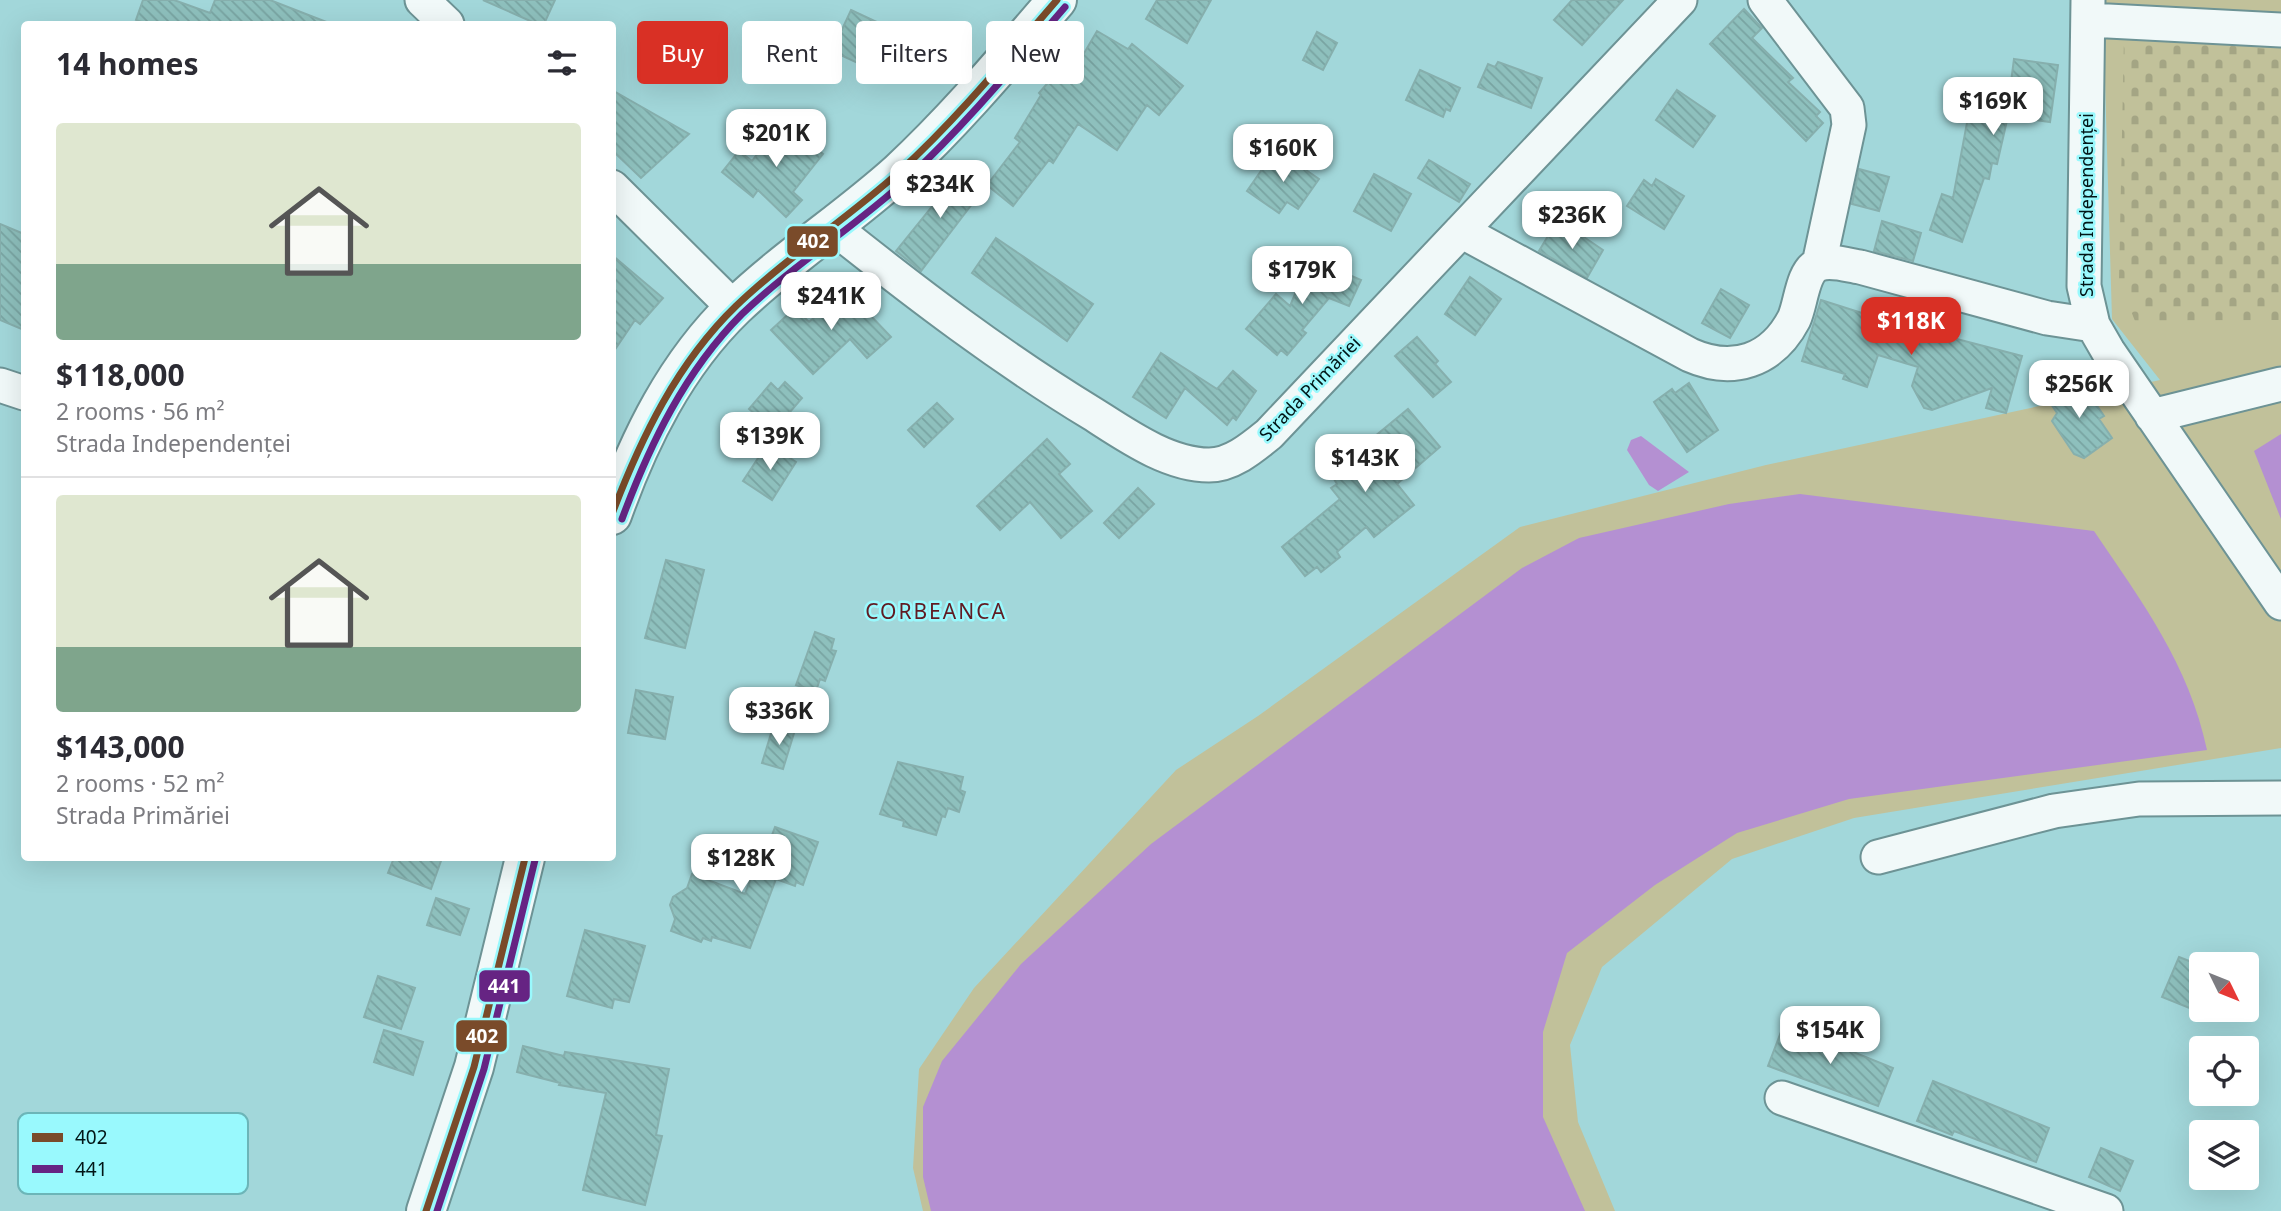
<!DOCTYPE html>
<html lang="en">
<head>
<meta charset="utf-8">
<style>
	body { margin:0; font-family:"Noto Sans",sans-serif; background:#f2f2f3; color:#2b2b33; height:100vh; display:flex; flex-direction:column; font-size:26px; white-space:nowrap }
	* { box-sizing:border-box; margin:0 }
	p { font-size:23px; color:#7c7c81 }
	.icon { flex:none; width:38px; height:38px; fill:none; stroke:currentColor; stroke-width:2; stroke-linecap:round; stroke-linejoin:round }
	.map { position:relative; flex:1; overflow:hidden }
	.side { position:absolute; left:21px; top:21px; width:595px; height:840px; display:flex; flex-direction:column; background:#fff; border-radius:7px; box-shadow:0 7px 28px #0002 }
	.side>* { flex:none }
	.hud { position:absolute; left:637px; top:21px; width:665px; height:63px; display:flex; gap:14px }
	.needle { width:46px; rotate:133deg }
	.controls { position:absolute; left:2189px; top:952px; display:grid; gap:14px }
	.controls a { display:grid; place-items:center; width:70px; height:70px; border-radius:7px; background:#fff; box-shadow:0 7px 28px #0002; font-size:35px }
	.price { position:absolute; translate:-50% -60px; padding:0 16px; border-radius:14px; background:#fff; color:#222; font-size:23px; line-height:46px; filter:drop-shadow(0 2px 4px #0008) }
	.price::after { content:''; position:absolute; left:50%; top:42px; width:21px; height:16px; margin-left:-10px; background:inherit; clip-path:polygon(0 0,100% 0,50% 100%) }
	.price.current { background:#d93025; color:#fff }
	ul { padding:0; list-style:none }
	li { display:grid; align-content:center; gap:14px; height:371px; padding:0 35px }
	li+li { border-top:2px solid #e1e1e2 }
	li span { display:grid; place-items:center; height:217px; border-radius:7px; color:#555 }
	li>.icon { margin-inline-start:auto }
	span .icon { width:126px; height:126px; fill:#fffc; stroke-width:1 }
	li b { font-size:30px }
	h2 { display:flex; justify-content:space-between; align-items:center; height:84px; padding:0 35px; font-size:30px }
	.chip { padding:0 24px; border-radius:7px; background:#fff; box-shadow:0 7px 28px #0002; font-size:24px; line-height:63px }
	.chip.current { background:#d93025; color:#fff }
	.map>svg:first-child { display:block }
	.green { fill:#c1c19a }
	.cemetery { fill:url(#cemetery-stones) }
	.water { fill:#b490d2 }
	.building { fill:url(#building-back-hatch); stroke:#86afad; stroke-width:2 }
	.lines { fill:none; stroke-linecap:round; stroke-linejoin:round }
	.minor-casing { stroke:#6d9395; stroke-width:37 }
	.major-casing { stroke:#6d9395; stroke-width:42 }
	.minor { stroke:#f1f9f9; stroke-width:33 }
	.major { stroke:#f1f9f9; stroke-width:38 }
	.bus-1-casing { stroke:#99f9fd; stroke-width:12 }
	.bus-2-casing { stroke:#99f9fd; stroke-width:12 }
	.bus-1 { stroke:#7a4b2a; stroke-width:7 }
	.bus-2 { stroke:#662483; stroke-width:7 }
	.labels { text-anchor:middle; stroke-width:5; stroke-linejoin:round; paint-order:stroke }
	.street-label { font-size:18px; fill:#021516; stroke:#99f9fd }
	.quarter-label { font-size:21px; letter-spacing:2px; fill:#611b22; stroke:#99f9fd }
	.key { fill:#99f9fd; stroke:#6cb5b8; stroke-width:2 }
	.key-label { font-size:19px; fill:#021516 }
	.line-badge { stroke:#99f9fd; stroke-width:2.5 }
	.badge-label { font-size:19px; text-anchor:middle; font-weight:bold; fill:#fff }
</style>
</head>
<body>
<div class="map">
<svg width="2281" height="1211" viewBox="0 0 2281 1211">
	<defs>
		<pattern id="cemetery-stones" width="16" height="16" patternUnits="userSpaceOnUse" patternTransform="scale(1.75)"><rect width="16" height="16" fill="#c1c19a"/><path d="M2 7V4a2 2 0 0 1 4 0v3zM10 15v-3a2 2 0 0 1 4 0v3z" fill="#a4a584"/></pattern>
		<pattern id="building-back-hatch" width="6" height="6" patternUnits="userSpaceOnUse" patternTransform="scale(1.75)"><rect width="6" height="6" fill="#8ec0bd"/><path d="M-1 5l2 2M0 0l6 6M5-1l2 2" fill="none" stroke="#79a4a2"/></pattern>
	</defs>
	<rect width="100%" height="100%" fill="#a2d7da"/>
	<path class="green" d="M2096,0H2281V748L1854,818L1732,859L1602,967L1570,1045L1578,1122L1615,1211H923L913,1168L919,1069L974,988L1176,770L1258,716L1520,527L1766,465L2160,380L2112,319L2105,82Z"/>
	<path class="cemetery" d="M2124,37L2281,50V320L2135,321L2119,281Z"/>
	<path class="water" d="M2281,434V519L2254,451Z
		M1641,436L1689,472L1658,491L1649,485L1627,450L1631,440Z
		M1800,494L2094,531C2142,602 2189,664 2207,750L1849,799L1737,833L1655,885L1567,953L1543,1032V1117L1585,1211H931L923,1177V1107L942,1061L1021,964L1151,844L1522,568L1579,538L1729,504Z"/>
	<path class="building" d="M143,0H174L210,13L215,0H270L329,23L147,24L136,20Z
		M483,0H555L544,24H537Z
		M1157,0H1211L1187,43L1146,19Z
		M1572,0H1623L1582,45L1554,20Z
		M1744,9L1762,28L1752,38L1793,78L1788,82L1820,112L1816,116L1823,123L1806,141L1710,44Z
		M851,10L911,38L892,79L832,51Z
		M1097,31L1128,49L1132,44L1183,86L1159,115L1147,105L1117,150L1078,124L1053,163L1049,160L1013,206L987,185L1020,142L1015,138L1041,95L1039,93L1059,70L1069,79Z
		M1317,32L1337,43L1323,70L1303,60Z
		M2014,59L2058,65L2050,122L2008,116L1997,164L1992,163L1989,179L1984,178L1962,242L1930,230L1942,194L1953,198L1974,85L2010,90Z
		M1498,62L1542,78L1531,108L1478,87L1488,64L1495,67Z
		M1420,70L1460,88L1450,111L1446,109L1443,117L1406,100Z
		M612,90L689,134L641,178L612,150Z
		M1677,90L1715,116L1693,147L1656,120Z
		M781,122L823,154L793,192L802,200L786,217L758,190L753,197L722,172L739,151L752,161Z
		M1272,155L1286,164L1290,159L1319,179L1298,209L1287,202L1279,213L1247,191Z
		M1429,160L1470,184L1459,202L1418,178Z
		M954,169L982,191L921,271L896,251L943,193L938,189Z
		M1859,169L1889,177L1879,211L1852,204Z
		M1374,174L1411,194L1391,231L1354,211Z
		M1656,179L1684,196L1664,229L1627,206L1644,180L1652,186Z
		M1882,221L1921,233L1913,261L1874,251Z
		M0,224L24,234V330L0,320Z
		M1554,226L1568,234L1572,229L1603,250L1587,278L1539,251Z
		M996,238L1093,304L1067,341L972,273Z
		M612,255L663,298L640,324L635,320L612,354Z
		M1310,258L1361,280L1349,306L1329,298L1302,330L1306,333L1287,355L1281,350L1277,355L1246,329L1276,294L1290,306Z
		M1470,277L1501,299L1475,335L1445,314Z
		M1721,289L1749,305L1730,338L1702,323Z
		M846,290L891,337L867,358L850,339L813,374L771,330L795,308L809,322Z
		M1821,300L1928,334L1931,323L1954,331L1953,338L2022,356L2006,413L1986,408L1992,388L1932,410L1924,408L1912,386L1918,367L1878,355L1867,387L1843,379L1845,374L1802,361Z
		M1417,337L1438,361L1435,364L1451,382L1433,397L1395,356Z
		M1161,353L1217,389L1233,371L1256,391L1236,420L1233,417L1227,425L1185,388L1166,418L1133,397Z
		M2079,380L2104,416L2099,419L2112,438L2084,458L2074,454L2052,421L2057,413L2049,401Z
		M785,382L802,398L770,435L752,420L756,415L749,409L771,383L778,390Z
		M1689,383L1718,430L1687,452L1654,402L1672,389L1675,393Z
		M937,403L953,419L924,447L908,430Z
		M1408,409L1440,447L1397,484L1414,505L1374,537L1366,527L1337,552L1340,557L1321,572L1317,567L1305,576L1282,547L1340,499L1331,488L1337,484L1334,479L1373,448L1368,442Z
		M1047,439L1070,464L1059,474L1092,511L1061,538L1030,502L1000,530L977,506Z
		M768,443L796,462L772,500L743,481Z
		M1138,488L1154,504L1119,538L1104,523Z
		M666,560L704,570L685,648L645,638Z
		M815,632L834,639L831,650L836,651L825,681L820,679L816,691L796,685Z
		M636,690L673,697L665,739L628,733Z
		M774,724L795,730L783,769L762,763Z
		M898,762L963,777L960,790L965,792L959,812L948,808L945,817L942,816L936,835L903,826L904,821L880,814Z
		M775,827L818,842L803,885L796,882L795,886L776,879L750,948L712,937L711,941L703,938L701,942L671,931L675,919L670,905L673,897L687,888L692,874L745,894L761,852L765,854Z
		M394,858H442L431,889L388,873Z
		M436,898L469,909L460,935L427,925Z
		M585,930L645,946L629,1002L614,999L612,1008L567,996Z
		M2179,957L2202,966V1013L2162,997Z
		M378,976L415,988L401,1029L364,1017Z
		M1784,1024L1893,1068L1878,1106L1768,1066Z
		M384,1030L423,1042L413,1075L374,1062Z
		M523,1046L564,1056L565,1052L669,1069L656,1135L662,1136L645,1205L583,1190L606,1093L559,1085L560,1083L517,1072Z
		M1933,1081L2049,1128L2036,1162L1954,1131L1952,1135L1917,1121Z
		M2101,1148L2133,1161L2120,1191L2089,1177Z"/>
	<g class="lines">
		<g class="minor-casing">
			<path id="minor" d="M422,0L447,24
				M1765,0L1847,108L1849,125L1819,264
				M2088,0L2084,286L2093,325L2108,351L2281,603
				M2089,20L2281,30
				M612,187L734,308
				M833,227C917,294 1001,358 1093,414C1126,435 1168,465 1209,465C1232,465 1253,447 1269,434L1680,0
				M1461,231L1690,355C1733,374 1772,361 1794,319C1801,304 1802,273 1817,265C1829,259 1847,265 1860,267L2047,318L2093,325
				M0,385L24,393
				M2152,416L2281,384
				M1878,857L2054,811L2139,799L2281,798
				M1782,1098L2106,1211"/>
		</g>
		<g class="major-casing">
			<path id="major" d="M612,515C639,439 676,364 735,307C786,258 847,219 899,172C956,119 1006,59 1057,0
				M426,1211L474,1067L525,858"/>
		</g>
		<use href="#minor" class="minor"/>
		<use href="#major" class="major"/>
		<g class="bus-1-casing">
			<path id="bus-1" d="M612,514C641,438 677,363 736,306C787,257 847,219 899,172C957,119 1006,59 1057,0
				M426,1211L474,1067L525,858"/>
		</g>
		<g class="bus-2-casing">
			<path id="bus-2" d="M622,519C650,444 685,371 742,314C793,265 855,227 907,179C964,126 1014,66 1065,7
				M437,1211L484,1069L535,860"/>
		</g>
		<use href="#bus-1" class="bus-1"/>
		<use href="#bus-2" class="bus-2"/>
	</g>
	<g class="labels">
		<g class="street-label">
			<text transform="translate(2087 205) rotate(-90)" y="6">Strada Independenței</text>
			<text transform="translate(1310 389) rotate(-46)" y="6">Strada Primăriei</text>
		</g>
		<g class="quarter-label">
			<text x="936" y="619">CORBEANCA</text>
		</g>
	</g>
	<rect x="18" y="1113" width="230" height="81" rx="10" class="key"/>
	<rect x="32" y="1133" width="31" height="9" fill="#7a4b2a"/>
	<rect x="32" y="1165" width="31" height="8" fill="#662483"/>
	<g class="key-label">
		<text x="75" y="1144">402</text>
		<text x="75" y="1176">441</text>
	</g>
	<g class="line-badge">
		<rect x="786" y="225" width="53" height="33" rx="7" fill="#7a4b2a"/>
		<rect x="478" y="969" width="53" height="34" rx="7" fill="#662483"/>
		<rect x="455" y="1019" width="53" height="34" rx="7" fill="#7a4b2a"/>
	</g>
	<g class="badge-label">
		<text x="813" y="248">402</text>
		<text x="504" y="993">441</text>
		<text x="482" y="1043">402</text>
	</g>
</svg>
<div class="controls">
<a><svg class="needle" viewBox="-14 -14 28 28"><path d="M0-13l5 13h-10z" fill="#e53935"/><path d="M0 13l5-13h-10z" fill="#7c7c81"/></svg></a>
<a><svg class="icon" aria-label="locate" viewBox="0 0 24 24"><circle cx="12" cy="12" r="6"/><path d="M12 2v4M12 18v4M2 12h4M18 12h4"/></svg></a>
<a><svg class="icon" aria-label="layers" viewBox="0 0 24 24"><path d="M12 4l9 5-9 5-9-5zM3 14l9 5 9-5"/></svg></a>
</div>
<b class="price" style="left:1993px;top:137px">$169K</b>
<b class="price" style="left:776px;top:169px">$201K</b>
<b class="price" style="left:1283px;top:184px">$160K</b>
<b class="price" style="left:940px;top:220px">$234K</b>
<b class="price" style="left:1572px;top:251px">$236K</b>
<b class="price" style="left:1302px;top:306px">$179K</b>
<b class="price" style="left:831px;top:332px">$241K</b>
<b class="price current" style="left:1911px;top:357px">$118K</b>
<b class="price" style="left:2079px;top:420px">$256K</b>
<b class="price" style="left:770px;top:472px">$139K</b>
<b class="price" style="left:1365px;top:494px">$143K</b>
<b class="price" style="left:779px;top:747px">$336K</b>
<b class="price" style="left:741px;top:894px">$128K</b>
<b class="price" style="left:1830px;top:1066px">$154K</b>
<div class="hud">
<a class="chip current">Buy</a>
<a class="chip">Rent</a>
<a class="chip">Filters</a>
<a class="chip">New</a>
</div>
<section class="side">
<h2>14 homes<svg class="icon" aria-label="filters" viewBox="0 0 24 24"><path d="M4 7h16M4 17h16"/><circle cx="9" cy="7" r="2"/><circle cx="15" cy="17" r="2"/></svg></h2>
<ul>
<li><span style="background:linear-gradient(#dfe7d0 65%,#7fa58c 0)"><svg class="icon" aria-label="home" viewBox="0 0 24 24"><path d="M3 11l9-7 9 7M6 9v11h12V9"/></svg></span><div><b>$118,000</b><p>2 rooms · 56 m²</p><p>Strada Independenței</p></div></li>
<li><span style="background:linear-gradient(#dfe7d0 70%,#7fa58c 0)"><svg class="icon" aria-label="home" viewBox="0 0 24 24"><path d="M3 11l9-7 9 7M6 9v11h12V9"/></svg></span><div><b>$143,000</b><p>2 rooms · 52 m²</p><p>Strada Primăriei</p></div></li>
</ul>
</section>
</div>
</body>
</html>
